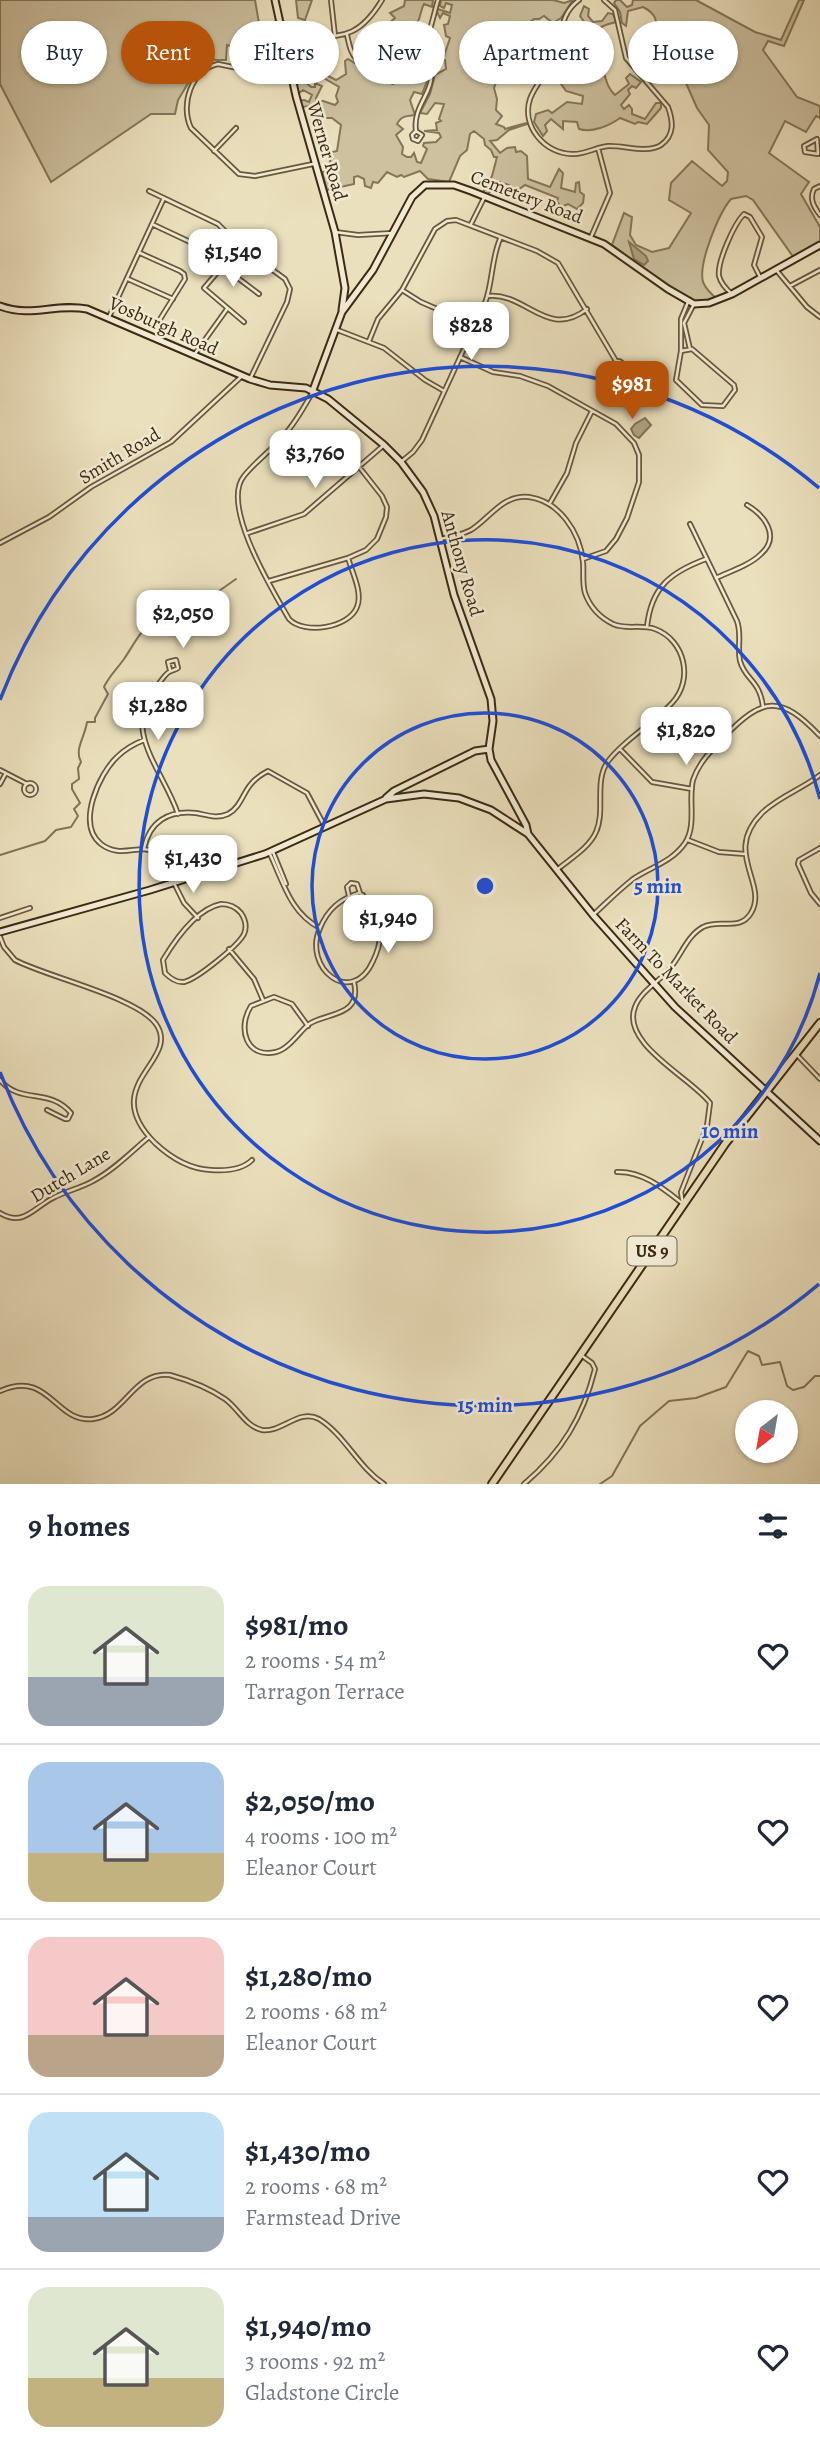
<!DOCTYPE html>
<html lang="en">
<head>
<meta charset="utf-8">
<style>
	body { margin:0; font-family:Alegreya,serif; background:#f2f2f3; color:#1f2937; height:100vh; display:flex; flex-direction:column; font-size:26px; white-space:nowrap }
	* { box-sizing:border-box; margin:0 }
	p { font-size:23px; color:#747a83 }
	.icon { flex:none; width:38px; height:38px; fill:none; stroke:currentColor; stroke-width:2; stroke-linecap:round; stroke-linejoin:round }
	.map { position:relative; height:1484px; overflow:hidden }
	.panel { display:flex; flex-direction:column; background:#fff; flex:1 }
	.panel>* { flex:none }
	.banner { position:absolute; left:21px; top:21px; width:779px; height:63px; display:flex; gap:14px }
	.needle { width:46px; rotate:211deg }
	.controls { position:absolute; left:735px; top:1400px; display:grid; gap:14px }
	.controls a { display:grid; place-items:center; width:63px; height:63px; border-radius:50%; background:#fff; box-shadow:0 2px 5px #0004; font-size:35px }
	.price { position:absolute; translate:-50% -60px; padding:0 16px; border-radius:14px; background:#fff; color:#222; font-size:23px; line-height:46px; filter:drop-shadow(0 2px 4px #0008) }
	.price::after { content:''; position:absolute; left:50%; top:42px; width:21px; height:16px; margin-left:-10px; background:inherit; clip-path:polygon(0 0,100% 0,50% 100%) }
	.price.selected { background:#b45309; color:#fff }
	ul { padding:0; list-style:none }
	li { display:flex; align-items:center; gap:21px; height:175px; padding:0 28px }
	li+li { border-top:2px solid #e0e1e3 }
	li span { display:grid; place-items:center; flex:none; width:196px; height:140px; border-radius:21px; color:#555 }
	li>.icon { margin-inline-start:auto }
	span .icon { width:84px; height:84px; fill:#fffc; stroke-width:1 }
	li b { font-size:30px }
	h2 { display:flex; justify-content:space-between; align-items:center; height:84px; padding:0 28px; font-size:30px }
	.tag { padding:0 24px; border-radius:32px; background:#fff; box-shadow:0 2px 5px #0004; font-size:24px; line-height:63px }
	.tag.selected { background:#b45309; color:#fff }
	.map>svg:first-child { display:block }
	.green { fill:#cdc1a0; stroke:#847658; stroke-width:2 }
	.water { fill:#b0a283; stroke:#827255; stroke-width:2 }
	.lines { fill:none; stroke-linecap:round; stroke-linejoin:round }
	.stream { stroke:#827255; stroke-width:2 }
	.street-casing { stroke:#68583c; stroke-width:6 }
	.secondary-casing { stroke:#3c2a11; stroke-width:9 }
	.primary-casing { stroke:#3c2a11; stroke-width:10 }
	.street { stroke:#f2ebd4; stroke-width:2.5 }
	.secondary { stroke:#f2ebd4; stroke-width:5 }
	.primary { stroke:#ebe0bd; stroke-width:6 }
	.ring { fill:none; stroke:#1d4ed8; stroke-width:3.5 }
	.labels { text-anchor:middle; stroke-width:5; stroke-linejoin:round; paint-order:stroke }
	.shield { fill:#f2ebd4; stroke:#73644c; stroke-width:2 }
	.shield-label { font-size:18px; font-weight:bold; fill:#3c2a11 }
	.street-label { font-size:19px; fill:#3c2a11; stroke:#f2ebd4 }
	.centre { fill:#1d4ed8; stroke:#f2ebd4; stroke-width:3.5 }
	.ring-label { font-size:21px; text-anchor:middle; font-weight:bold; fill:#1d4ed8; stroke:#f2ebd4; stroke-width:5; stroke-linejoin:round; paint-order:stroke }
</style>
</head>
<body>
<div class="map">
<svg width="820" height="1484" viewBox="0 0 820 1484">
	<rect width="100%" height="100%" fill="#ebe0bd"/>
	<filter id="stains"><feTurbulence type="fractalNoise" baseFrequency=".00286" numOctaves="4"/><feColorMatrix values="0 0 0 0 .2 0 0 0 0 .09 0 0 0 0 .02 0 0 0 .5 -.17"/></filter>
	<radialGradient id="worn" r=".72"><stop offset=".6" stop-color="#630" stop-opacity="0"/><stop offset="1" stop-color="#630" stop-opacity=".3"/></radialGradient>
	<path class="green" d="M0,0H255L261,35L256,37L248,51L227,45L226,60H215L207,56L205,44L195,42L184,48L179,57L196,70L178,100L175,114H151L51,182L0,84Z
		M296,0H312L305,20L298,18Z
		M405,0H433L432,7L424,4C421,9 421,14 419,19C409,43 396,56 369,54L378,41L375,35L395,18L390,13L404,6Z
		M441,0H553L564,3L573,0L561,18L553,23L544,16L539,19H534L529,23L530,27L542,32L528,44V52L511,79L505,75L498,77L494,88L497,99L496,110L502,116L496,124L504,127L505,129L526,123L527,124L509,130L497,140L490,141L500,153L507,148L515,147L516,152L521,151L527,156L528,179L550,187L559,169L563,173L561,188L575,192L576,183L579,182L580,192L584,195L583,203L577,209L568,204L561,207L557,201L558,198L525,185L514,193L510,189L509,185L499,182L488,194L483,192L492,176L497,157H494L491,150L485,145L484,139L474,131L470,134L467,150L460,156L449,182L428,179L420,171L404,177L401,175L397,177L387,172L378,183L373,182L371,188L365,186L364,179L358,176L354,177V184L327,190L322,172L328,171L332,152L337,151L341,125L332,118H324L319,108L313,109L309,106L303,107L299,101L304,100L309,102L312,95L303,90L298,94L296,87L298,79H302L311,87H315V83L322,86L316,98V101H323L335,105L338,102L336,96L339,87L322,77L324,64L319,62L301,69L293,66L289,45L292,42H307L306,51L311,55L327,57L332,64L328,76L336,80L346,74L345,61L348,59L366,70H384L390,83L393,84L398,79L399,71L406,81L424,78L427,81L422,94L414,92L410,100L415,115C406,116 401,116 397,124L403,129L396,135L403,147L402,154L407,157H411L414,153L417,162L421,163L427,149L423,146L424,143L436,142L441,137L439,133L424,131L437,130L436,123L441,121L439,119L444,104L435,103L427,114L420,113L430,94L435,75L446,69L445,60L437,59L444,56L450,38L446,36L444,25L448,24L450,16L443,13L440,18L437,12L438,9L450,13L452,5L446,3L444,8L440,6Z
		M620,0L627,7L632,5L633,0H696L755,32L781,40L799,0H804L784,46L768,41L763,50L797,97L820,106V118L816,116L806,132L785,121L769,153L809,182L801,194L820,227V242L794,258L753,200L746,196L731,199C719,213 698,263 703,282C706,289 711,294 717,299L692,301L664,284L612,245L624,213L632,217L630,235L636,245L652,252L669,248L691,213L669,200L671,183L692,161L722,186L727,181L728,172L708,150L709,125L697,108L686,83L654,64L645,73H641L633,62L634,60L642,63C655,54 656,49 656,35C657,21 657,14 643,7L628,11L626,26L622,23L620,12L614,3L616,0Z
		M584,6L589,9L588,16L593,22L602,21L608,13L613,14L616,22C605,25 593,27 593,41H600L602,45L599,47L603,61L601,65C606,76 606,87 615,95L629,84L626,78L630,74L641,82L636,88L632,86L628,90L630,94L621,105L624,109L629,105L632,109V114L645,119L656,103H661V108L647,124L638,122L635,124L620,118C609,126 592,133 579,129L577,122L563,121V129L551,119L545,125L547,131L543,136L534,122L536,114L548,110L552,113L567,102L582,104L583,96L566,91L552,71L584,81L591,75L587,66L582,63L579,51L581,46L561,41V35L565,29L570,30C577,34 577,40 587,41L589,38L588,27L580,16Z"/>
	<path class="water" d="M629,242L646,256L648,261L644,265L634,259Z
		M645,418L651,425L639,438L634,435L631,429L635,424Z"/>
	<g class="lines">
		<path class="stream" d="M0,855L45,841L56,830L71,827L78,816L74,809L80,803L72,789V784L79,779L78,768L81,762C74,749 85,737 87,722H95V718L108,694L104,687C109,676 117,669 124,659C133,646 139,632 152,623L151,618L161,624L165,610L194,599L195,593L219,591L236,579
			M600,1484L612,1476L640,1426L669,1401L696,1398L726,1387L748,1351L759,1356L762,1365L780,1362L787,1386L793,1390L804,1387L815,1376H820"/>
		<g class="street-casing">
			<path id="street" d="M331,0L335,36
				M579,0C557,16 563,41 552,62C546,75 535,85 530,99C521,126 545,154 572,154C584,155 596,147 608,146C624,145 647,154 661,145C675,135 673,121 668,107L626,58L615,10L604,0
				M347,35C349,43 350,53 357,60C372,76 407,68 420,51C430,37 433,16 438,0
				M286,40C333,32 353,48 382,0
				M291,76H276L218,64C191,70 180,105 191,128L239,174L255,176L313,164
				M416,131L422,135L418,141L413,139L412,135L416,131C411,98 451,84 418,53
				M817,139L818,154L805,152L804,146Z
				M214,151L236,128
				M820,186L814,189C809,199 814,207 820,215
				M149,191L218,224L240,246L285,279L290,289L287,302L250,379
				M471,224L484,198
				M154,225L205,249L214,247L226,234
				M335,232L358,235L393,233
				M591,237L610,193L598,148
				M240,246L204,288L244,322
				M222,266L259,294
				M777,271L807,307L820,317
				M128,279L173,299
				M790,286L820,270
				M402,290L421,302L474,325
				M732,294C726,289 721,284 719,276C717,262 734,224 744,214L750,217L762,237L754,265L760,277
				M488,296C526,292 547,340 587,309
				M113,306L152,324H157L185,279L184,274L180,271L140,253
				M109,317L164,198
				M335,329L384,348L425,380L444,391
				M369,341L378,319L402,290L435,229L447,221L456,220L537,251L558,263L616,361
				M690,349L684,323L694,304
				M692,349L734,385L735,390L723,406L702,405L676,380L681,351Z
				M681,351V319L688,302
				M194,355L227,309
				M460,357L493,372L520,376L548,386L616,424L634,443L639,455V482L627,518L616,539L606,551L583,559
				M613 366a5 5 0 1 1 10 0a5 5 0 1 1-10 0Z
				M312,393C304,407 296,422 285,434C273,449 256,461 244,476C220,505 273,591 289,619C304,635 349,628 357,607C363,593 352,572 348,558
				M401,462L413,452L422,440L485,303C493,282 491,260 500,239
				M550,503L567,473L576,443L592,411
				M690,524L737,621C742,635 737,647 740,661C745,680 760,680 763,707
				M248,533L304,514L384,445
				M440,539C451,537 461,535 471,530C490,518 503,494 529,497C559,501 580,532 583,562C584,572 582,583 585,593C590,607 601,618 613,624C626,630 641,624 655,629C685,640 694,680 672,703C653,724 626,738 609,760C593,780 606,810 596,832C589,848 570,859 558,869
				M0,543L49,517L91,487L171,442L242,376
				M716,578C731,571 750,565 761,554C781,536 764,515 747,505
				M269,581L348,558L366,550L377,539L386,517L387,507L382,496L360,468
				M647,627C651,587 671,572 706,559
				M170,670L168,662L176,660L178,668C176,670 172,670 169,672C164,675 159,684 155,689C121,731 164,771 178,814
				M144,740C134,744 125,749 117,757C99,774 76,824 101,844C129,866 157,823 171,883
				M620,749L652,782L692,789
				M0,770L27,784
				M24 789a6 6 0 1 1 12 0a6 6 0 1 1-12 0Z
				M0,784L6,773
				M688,840L719,852L745,854
				M820,848L799,860L798,864L811,893L820,904
				M144,849C149,822 168,810 196,813C207,815 217,819 228,814C240,808 243,793 251,784C256,778 262,774 268,771L307,793L324,825
				M269,852C283,881 290,913 320,928
				M273,852L286,884
				M174,883L184,903L198,918
				M359,893L363,895C369,907 378,921 380,935C380,944 377,953 373,961C352,1008 302,968 320,928C328,909 340,899 359,893Z
				M349,896L347,887L351,883L357,884L360,893
				M221,904C229,904 236,907 241,913C245,919 247,927 244,934C238,946 197,979 184,982C176,983 170,978 165,973L163,960C175,940 196,909 221,904Z
				M593,915C606,903 619,890 633,879C651,867 672,862 685,843C697,825 688,800 693,780C699,762 712,750 724,737C763,697 780,694 820,736
				M0,918L30,908
				M0,937L4,947L15,960C47,977 137,997 156,1024C182,1061 96,1084 155,1143C171,1158 189,1169 211,1170C225,1171 242,1170 252,1160
				M229,949L254,979L263,1000
				M308,1026L292,1004L274,997L251,1006C237,1028 246,1059 276,1052C289,1049 299,1032 309,1024C328,1012 362,1017 354,982
				M797,1055L820,1079
				M0,1080C21,1105 49,1087 71,1113L68,1119H65L47,1110
				M617,1172C643,1171 664,1189 683,1204
				M683,1204L681,1192L707,1126L710,1103C693,1079 620,1044 635,1007C640,993 656,983 667,972C680,959 686,936 703,927C719,918 740,932 751,913C769,883 722,853 762,813C778,797 802,789 820,775
				M0,1213C24,1227 33,1208 53,1198C66,1191 81,1188 93,1181C114,1170 131,1152 149,1137
				M0,1391C50,1369 54,1423 93,1419C126,1415 133,1371 170,1375C188,1380 209,1388 225,1399C238,1408 245,1426 262,1430C282,1433 299,1408 319,1419C345,1435 358,1467 384,1484
				M524,1484C562,1452 583,1417 595,1369L592,1363L581,1355"/>
		</g>
		<g class="secondary-casing">
			<path id="secondary" d="M275,0L296,96L335,232L345,288L342,310
				M0,306C32,318 54,303 87,309L250,379L270,385L306,388L328,399L384,445L401,462L423,492L434,516L454,595L491,699L493,721L489,749L491,760L526,825L528,834
				M313,390L342,312L373,270L412,197L425,185H454L471,191L604,244L668,289L694,304L709,303L732,294L820,245
				M386,798L394,791L475,751L489,749
				M0,932L150,890L265,854L386,799L424,794L459,798L491,810L528,834L593,915L675,1007L820,1141"/>
		</g>
		<g class="primary-casing">
			<path id="primary" d="M492,1484L725,1144L820,1023"/>
		</g>
		<use href="#street" class="street"/>
		<use href="#secondary" class="secondary"/>
		<use href="#primary" class="primary"/>
	</g>
	<g class="ring">
		<circle cx="485" cy="886" r="173"/>
		<path d="M820 973A346 346 0 1 1 820 799"/>
		<path d="M819 1284A519 519 0 0 1 0 1072M0 700A519 519 0 0 1 819 488"/>
	</g>
	<g class="labels">
		<rect class="shield" x="627.5" y="1236.5" width="49" height="29" rx="5"/>
		<g class="shield-label">
			<text x="652" y="1257">US 9</text>
		</g>
		<g class="street-label">
			<text transform="translate(328 151) rotate(74)" y="7">Werner Road</text>
			<text transform="translate(527 196) rotate(21)" y="7">Cemetery Road</text>
			<text transform="translate(164 325) rotate(24)" y="7">Vosburgh Road</text>
			<text transform="translate(119 455) rotate(-31)" y="7">Smith Road</text>
			<text transform="translate(463 563) rotate(74)" y="7">Anthony Road</text>
			<text transform="translate(677 980) rotate(46)" y="7">Farm To Market Road</text>
			<text transform="translate(70 1174) rotate(-31)" y="7">Dutch Lane</text>
		</g>
	</g>
	<circle cx="485" cy="886" r="10" class="centre"/>
	<g class="ring-label">
		<text x="658" y="893">5 min</text>
		<text x="730" y="1138">10 min</text>
		<text x="485" y="1412">15 min</text>
	</g>
	<rect width="100%" height="100%" filter="url(#stains)"/>
	<rect width="100%" height="100%" fill="url(#worn)"/>
</svg>
<div class="controls">
<a><svg class="needle" viewBox="-14 -14 28 28"><path d="M0-13l5 13h-10z" fill="#e53935"/><path d="M0 13l5-13h-10z" fill="#747a83"/></svg></a>
</div>
<b class="price" style="left:233px;top:289px">$1,540</b>
<b class="price" style="left:471px;top:362px">$828</b>
<b class="price selected" style="left:632px;top:421px">$981</b>
<b class="price" style="left:315px;top:490px">$3,760</b>
<b class="price" style="left:183px;top:650px">$2,050</b>
<b class="price" style="left:158px;top:742px">$1,280</b>
<b class="price" style="left:686px;top:767px">$1,820</b>
<b class="price" style="left:193px;top:895px">$1,430</b>
<b class="price" style="left:388px;top:955px">$1,940</b>
<div class="banner">
<a class="tag">Buy</a>
<a class="tag selected">Rent</a>
<a class="tag">Filters</a>
<a class="tag">New</a>
<a class="tag">Apartment</a>
<a class="tag">House</a>
</div>
</div>
<section class="panel">
<h2>9 homes<svg class="icon" aria-label="filters" viewBox="0 0 24 24"><path d="M4 7h16M4 17h16"/><circle cx="9" cy="7" r="2"/><circle cx="15" cy="17" r="2"/></svg></h2>
<ul>
<li><span style="background:linear-gradient(#dfe7d0 65%,#9aa5b1 0)"><svg class="icon" aria-label="home" viewBox="0 0 24 24"><path d="M3 11l9-7 9 7M6 9v11h12V9"/></svg></span><div><b>$981/mo</b><p>2 rooms · 54 m²</p><p>Tarragon Terrace</p></div><svg class="icon" aria-label="heart" viewBox="0 0 24 24"><path d="M12 20l-8-8c-3-5 5-10 8-4 3-6 11-1 8 4z"/></svg></li>
<li><span style="background:linear-gradient(#a9c7e8 65%,#c2b280 0)"><svg class="icon" aria-label="home" viewBox="0 0 24 24"><path d="M3 11l9-7 9 7M6 9v11h12V9"/></svg></span><div><b>$2,050/mo</b><p>4 rooms · 100 m²</p><p>Eleanor Court</p></div><svg class="icon" aria-label="heart" viewBox="0 0 24 24"><path d="M12 20l-8-8c-3-5 5-10 8-4 3-6 11-1 8 4z"/></svg></li>
<li><span style="background:linear-gradient(#f6c9c9 70%,#b9a48a 0)"><svg class="icon" aria-label="home" viewBox="0 0 24 24"><path d="M3 11l9-7 9 7M6 9v11h12V9"/></svg></span><div><b>$1,280/mo</b><p>2 rooms · 68 m²</p><p>Eleanor Court</p></div><svg class="icon" aria-label="heart" viewBox="0 0 24 24"><path d="M12 20l-8-8c-3-5 5-10 8-4 3-6 11-1 8 4z"/></svg></li>
<li><span style="background:linear-gradient(#bfe0f5 75%,#9aa5b1 0)"><svg class="icon" aria-label="home" viewBox="0 0 24 24"><path d="M3 11l9-7 9 7M6 9v11h12V9"/></svg></span><div><b>$1,430/mo</b><p>2 rooms · 68 m²</p><p>Farmstead Drive</p></div><svg class="icon" aria-label="heart" viewBox="0 0 24 24"><path d="M12 20l-8-8c-3-5 5-10 8-4 3-6 11-1 8 4z"/></svg></li>
<li><span style="background:linear-gradient(#dfe7d0 65%,#c2b280 0)"><svg class="icon" aria-label="home" viewBox="0 0 24 24"><path d="M3 11l9-7 9 7M6 9v11h12V9"/></svg></span><div><b>$1,940/mo</b><p>3 rooms · 92 m²</p><p>Gladstone Circle</p></div><svg class="icon" aria-label="heart" viewBox="0 0 24 24"><path d="M12 20l-8-8c-3-5 5-10 8-4 3-6 11-1 8 4z"/></svg></li>
</ul>
</section>
</body>
</html>
